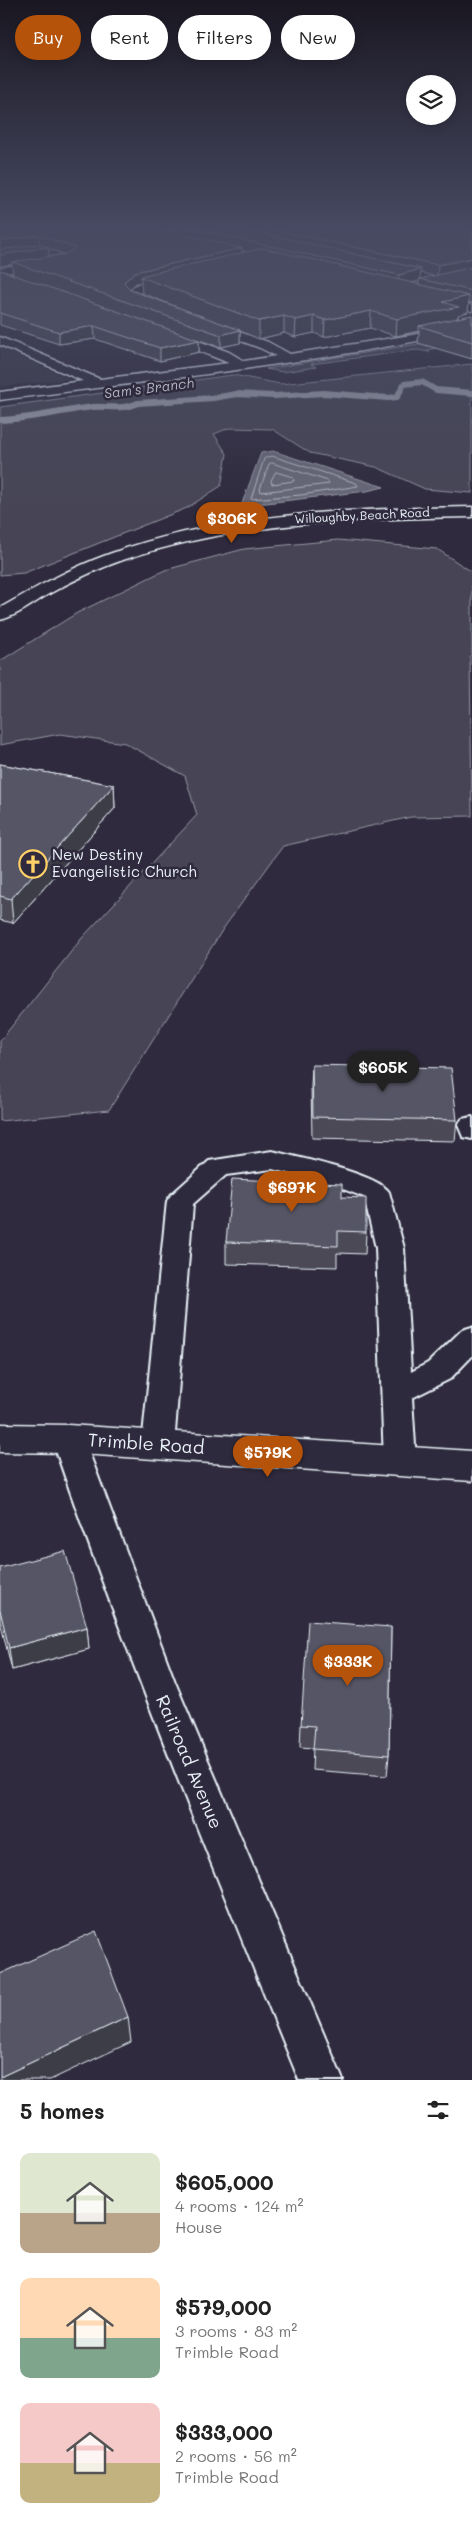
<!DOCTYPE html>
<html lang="en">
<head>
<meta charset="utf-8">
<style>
	body { margin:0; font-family:Mali,sans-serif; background:#f6f6f6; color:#222; height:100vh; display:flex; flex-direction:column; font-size:19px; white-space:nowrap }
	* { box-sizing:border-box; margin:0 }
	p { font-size:16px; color:#767676 }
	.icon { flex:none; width:28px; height:28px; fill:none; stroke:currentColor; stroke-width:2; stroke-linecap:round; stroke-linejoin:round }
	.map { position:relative; height:2080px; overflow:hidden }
	.panel { display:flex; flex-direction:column; background:#fff; flex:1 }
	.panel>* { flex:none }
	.banner { position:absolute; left:15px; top:15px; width:442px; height:45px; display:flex; gap:10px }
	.buttons { position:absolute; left:406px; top:75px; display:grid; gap:10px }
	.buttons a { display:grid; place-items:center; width:50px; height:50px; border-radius:50%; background:#fff; box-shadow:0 2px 8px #0003; font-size:25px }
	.price { position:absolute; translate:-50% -42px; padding:0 11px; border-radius:18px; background:#b45309; color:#fff; font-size:16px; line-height:32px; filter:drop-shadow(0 1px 2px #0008) }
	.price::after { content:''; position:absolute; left:50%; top:30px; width:15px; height:11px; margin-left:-8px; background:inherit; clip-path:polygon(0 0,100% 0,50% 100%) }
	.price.current { background:#222; color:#fff }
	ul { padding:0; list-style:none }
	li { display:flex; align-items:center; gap:15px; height:125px; padding:0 20px }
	li span { display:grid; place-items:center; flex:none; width:140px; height:100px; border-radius:10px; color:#555 }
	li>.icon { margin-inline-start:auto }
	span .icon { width:60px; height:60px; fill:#fffc; stroke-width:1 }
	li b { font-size:21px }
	h2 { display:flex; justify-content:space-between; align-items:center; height:60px; padding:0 20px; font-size:21px }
	.pill { padding:0 18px; border-radius:22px; background:#fff; box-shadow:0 2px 8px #0003; font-size:18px; line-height:45px }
	.pill.current { background:#b45309; color:#fff }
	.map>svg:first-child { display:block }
	.built { fill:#3b3749 }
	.green { fill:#464455; stroke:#979aa6 }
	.water { fill:#696978; stroke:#9c9fab }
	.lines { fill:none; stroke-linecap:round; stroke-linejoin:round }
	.shore { stroke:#b5bbc5; stroke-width:1 }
	.stream { stroke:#9c9fab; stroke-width:6 }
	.lane-casing { stroke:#e8f1f8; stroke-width:4 }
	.street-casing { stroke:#e8f1f8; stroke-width:3 }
	.secondary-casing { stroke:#e8f1f8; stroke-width:3 }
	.lane { fill:#2f2a3d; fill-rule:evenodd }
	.street { fill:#2f2a3d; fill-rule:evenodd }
	.secondary { fill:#2f2a3d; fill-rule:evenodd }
	.wall { fill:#4b4957; stroke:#e8f1f8; fill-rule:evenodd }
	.shaded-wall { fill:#3d3c47; stroke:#e8f1f8 }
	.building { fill:#575565; stroke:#e8f1f8 }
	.labels { text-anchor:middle; stroke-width:5; stroke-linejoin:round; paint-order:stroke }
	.far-street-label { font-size:12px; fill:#e8f1f8; stroke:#2f2a3d }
	.far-water-label { font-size:14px; font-style:italic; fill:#afb4be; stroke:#2f2a3d }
	.poi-label { font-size:15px; fill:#e8f1f8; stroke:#2f2a3d; text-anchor:start }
	.near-street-label { font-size:18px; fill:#e8f1f8; stroke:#2f2a3d }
</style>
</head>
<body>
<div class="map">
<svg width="472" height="2080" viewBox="0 0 472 2080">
	<rect width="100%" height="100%" fill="#2f2a3d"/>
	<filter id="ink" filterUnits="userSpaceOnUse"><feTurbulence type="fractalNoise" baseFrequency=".02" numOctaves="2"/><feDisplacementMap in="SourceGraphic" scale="10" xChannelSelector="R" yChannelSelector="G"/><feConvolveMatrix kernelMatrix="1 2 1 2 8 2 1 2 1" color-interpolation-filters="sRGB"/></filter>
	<g filter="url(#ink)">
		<path class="built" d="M0,347L65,377L69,379L0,387Z"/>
		<path class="green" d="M455,338L466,342L427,350L430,352L417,350L311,364L316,367L283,372L266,369Z
			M472,364V493L425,489L376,467L310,453L272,429L229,428L214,434L227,454L221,486L187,508L24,573L0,575V407L233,375L280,384Z
			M338,540L437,549L472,572V654L470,656L472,816L411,817L283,846L223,929L109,1110L0,1121V1041L82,938L197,815L185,776L125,743L60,734L0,745V661L77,613L165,570L244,549Z"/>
		<path class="water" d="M273,451L384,487L367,491L241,506L261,453Z"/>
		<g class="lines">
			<path class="shore" d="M272,456L356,483L358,486L301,495L251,499L264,459Z
				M272,463L328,481L329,484L261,492L260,489L269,464Z
				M276,472L293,477L294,481L272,484L271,481Z"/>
			<path class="stream" d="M0,420C31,419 61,411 92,407C107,406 125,410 138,403L213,398L236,394L274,396L324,393L388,398L397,397L404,384L422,382L436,390L472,393"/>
			<g class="lane-casing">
				<path id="lane" d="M389,266L442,278L444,280L439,283L386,271V267Z
					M472,1117V1139L463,1137L458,1125L462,1119Z
					M272,1151C296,1157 378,1174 389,1192L404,1248L411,1372L428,1363L462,1330L472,1327V1356L450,1379L412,1398L416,1461L411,1470L400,1474L389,1470L384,1461L376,1248L364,1197L327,1183L272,1169L226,1175L193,1204L174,1445L169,1454L158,1458L147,1454L142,1445L167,1201L171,1195L209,1161Z
					M68,1427L79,1430L84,1439L175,1682L343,2080H299C213,1868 126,1656 52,1439L57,1430Z"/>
			</g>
			<g class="street-casing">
				<path id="street" d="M39,247L74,258L66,263L0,274V268L58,258L39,253L0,259V253Z
					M179,275L184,278L183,280L150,287L138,294L166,307V311C155,314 133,303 126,294C138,278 161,278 179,275Z
					M205,320L268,342L290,354L412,335L472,322V330C317,363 158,380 0,400V392L83,381L0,345V337L100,379L229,363L161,336V330L165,329L229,352L244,361L276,356L260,348L201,326L199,324Z
					M0,1424L68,1425L472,1451V1481L68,1453L0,1452Z"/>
			</g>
			<g class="secondary-casing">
				<path id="secondary" d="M431,296L472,305V311L427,301L425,299Z
					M472,507V517C353,519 236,522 123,560C97,569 70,582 47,595C32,604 17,616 0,620V608C35,588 70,568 109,554C225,512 350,509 472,507Z"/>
			</g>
			<use href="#lane" class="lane"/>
			<use href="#street" class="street"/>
			<use href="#secondary" class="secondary"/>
		</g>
		<path class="wall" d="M0,227H472V303L469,302L468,312L458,315V318L472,315V359L418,343L419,331L396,336L370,328L324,337L314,333L295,337L284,333L259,339L240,331V343L221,347L199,340V352L160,361L95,339L59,344L0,325V270L13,274L12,264L0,266ZM49,249L64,254L49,256ZM242,250L248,252L242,253ZM421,273L434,276L420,279ZM419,281V284L412,283ZM141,282L142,293L203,317L129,289L136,283Z
			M0,764L114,785L115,808L13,923L0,920Z
			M312,1065L457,1120L455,1141L312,1138L311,1086Z
			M342,1197L366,1232L365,1254L337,1253V1267L226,1264V1242Z
			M0,1568L87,1627L89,1649L12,1670L0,1621Z
			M391,1627L389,1755L387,1776L312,1770L313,1748L300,1747L301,1725Z"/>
		<path class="shaded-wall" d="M39,235L40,245L0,252V241Z
			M48,247L49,258L12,262V264L0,266V255Z
			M242,248V259L141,277V282L136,283L124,294V282L135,272Z
			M472,258V269L437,277L438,265Z
			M421,269L420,280V279L419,281L398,286L399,275Z
			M469,296L468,312L458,315L457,323L419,326V331L396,336L397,319L443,302Z
			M371,311L370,328L324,337L325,320Z
			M284,316V333L259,339V321Z
			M314,316V333L295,337L296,320Z
			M94,326L95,339L59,344V332Z
			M240,330V343L221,347V335Z
			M199,340V352L160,361V348Z
			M114,785L115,808L13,923L11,899Z
			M87,1627L89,1649L12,1670L9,1648Z
			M128,2017L131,2042L50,2080H0V2077Z"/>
		<path class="building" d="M0,227H151L242,248L135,272L124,282L130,290L240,330L221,335L12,262L66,254L75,248L39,235L0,241Z
			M185,227H235L421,269L399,275Z
			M261,227H472V258L438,265Z
			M38,244L48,247L0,255V250Z
			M263,248L469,296L443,302L459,307L397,319L371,311L325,320L314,316L296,320L284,316L259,321L141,277L144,275Z
			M472,267V291L420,279Z
			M0,270L199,340L160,348L94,326L59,332L0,313Z
			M472,315V342L419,326Z
			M0,764L114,785L11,899L0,896Z
			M312,1065L451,1068L457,1120L313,1117Z
			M232,1179L342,1184V1197L366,1198V1232L338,1231V1246L226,1242Z
			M65,1551L87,1627L9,1648L0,1610V1568Z
			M308,1621L391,1627L389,1755L313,1749L315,1726L301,1725Z
			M96,1931L128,2017L0,2077V1974Z"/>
	</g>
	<linearGradient id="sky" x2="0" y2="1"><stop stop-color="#1a1722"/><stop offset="0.44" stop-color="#474a62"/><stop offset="1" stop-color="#474a62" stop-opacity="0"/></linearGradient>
	<rect width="472" height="518" fill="url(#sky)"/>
	<defs>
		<g id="church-ring" transform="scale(1.4375)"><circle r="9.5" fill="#2f2a3d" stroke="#ffd166" stroke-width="1.5"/><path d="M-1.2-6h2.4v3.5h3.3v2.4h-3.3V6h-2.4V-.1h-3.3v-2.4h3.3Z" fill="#ffd166"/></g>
	</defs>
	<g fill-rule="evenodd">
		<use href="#church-ring" x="33" y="864"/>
	</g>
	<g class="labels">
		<g class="far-street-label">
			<text transform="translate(362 516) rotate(-3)" y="4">Willoughby Beach Road</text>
		</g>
		<g class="far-water-label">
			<text transform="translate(149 388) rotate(-7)" y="5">Sam's Branch</text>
		</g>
		<g class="poi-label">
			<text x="52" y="860">New Destiny<tspan x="52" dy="17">Evangelistic Church</tspan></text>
		</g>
		<g class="near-street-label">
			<text transform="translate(146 1444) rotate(4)" y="6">Trimble Road</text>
			<text transform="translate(189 1762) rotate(67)" y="6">Railroad Avenue</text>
		</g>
	</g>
</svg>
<div class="buttons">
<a><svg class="icon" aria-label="layers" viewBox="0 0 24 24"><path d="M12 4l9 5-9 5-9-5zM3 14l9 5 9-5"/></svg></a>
</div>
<b class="price" style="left:232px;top:544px">$306K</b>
<b class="price current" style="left:383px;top:1093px">$605K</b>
<b class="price" style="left:292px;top:1213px">$697K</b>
<b class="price" style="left:268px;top:1478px">$579K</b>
<b class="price" style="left:348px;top:1687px">$333K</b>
<div class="banner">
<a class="pill current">Buy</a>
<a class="pill">Rent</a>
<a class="pill">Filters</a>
<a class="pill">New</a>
</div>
</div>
<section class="panel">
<h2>5 homes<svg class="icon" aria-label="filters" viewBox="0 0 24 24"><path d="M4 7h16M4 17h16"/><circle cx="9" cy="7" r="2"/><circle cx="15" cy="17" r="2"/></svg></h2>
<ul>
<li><span style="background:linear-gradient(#dfe7d0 60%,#b9a48a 0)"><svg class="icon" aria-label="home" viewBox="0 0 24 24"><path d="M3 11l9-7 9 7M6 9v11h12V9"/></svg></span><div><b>$605,000</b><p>4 rooms · 124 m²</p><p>House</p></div></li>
<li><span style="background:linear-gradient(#ffd9b3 60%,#7fa58c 0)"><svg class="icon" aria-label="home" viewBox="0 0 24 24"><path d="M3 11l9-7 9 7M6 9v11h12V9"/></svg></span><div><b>$579,000</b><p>3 rooms · 83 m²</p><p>Trimble Road</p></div></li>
<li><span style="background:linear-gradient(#f6c9c9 60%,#c2b280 0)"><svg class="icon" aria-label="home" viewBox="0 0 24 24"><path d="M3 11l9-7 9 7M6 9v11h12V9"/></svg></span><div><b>$333,000</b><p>2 rooms · 56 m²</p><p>Trimble Road</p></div></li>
</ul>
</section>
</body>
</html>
